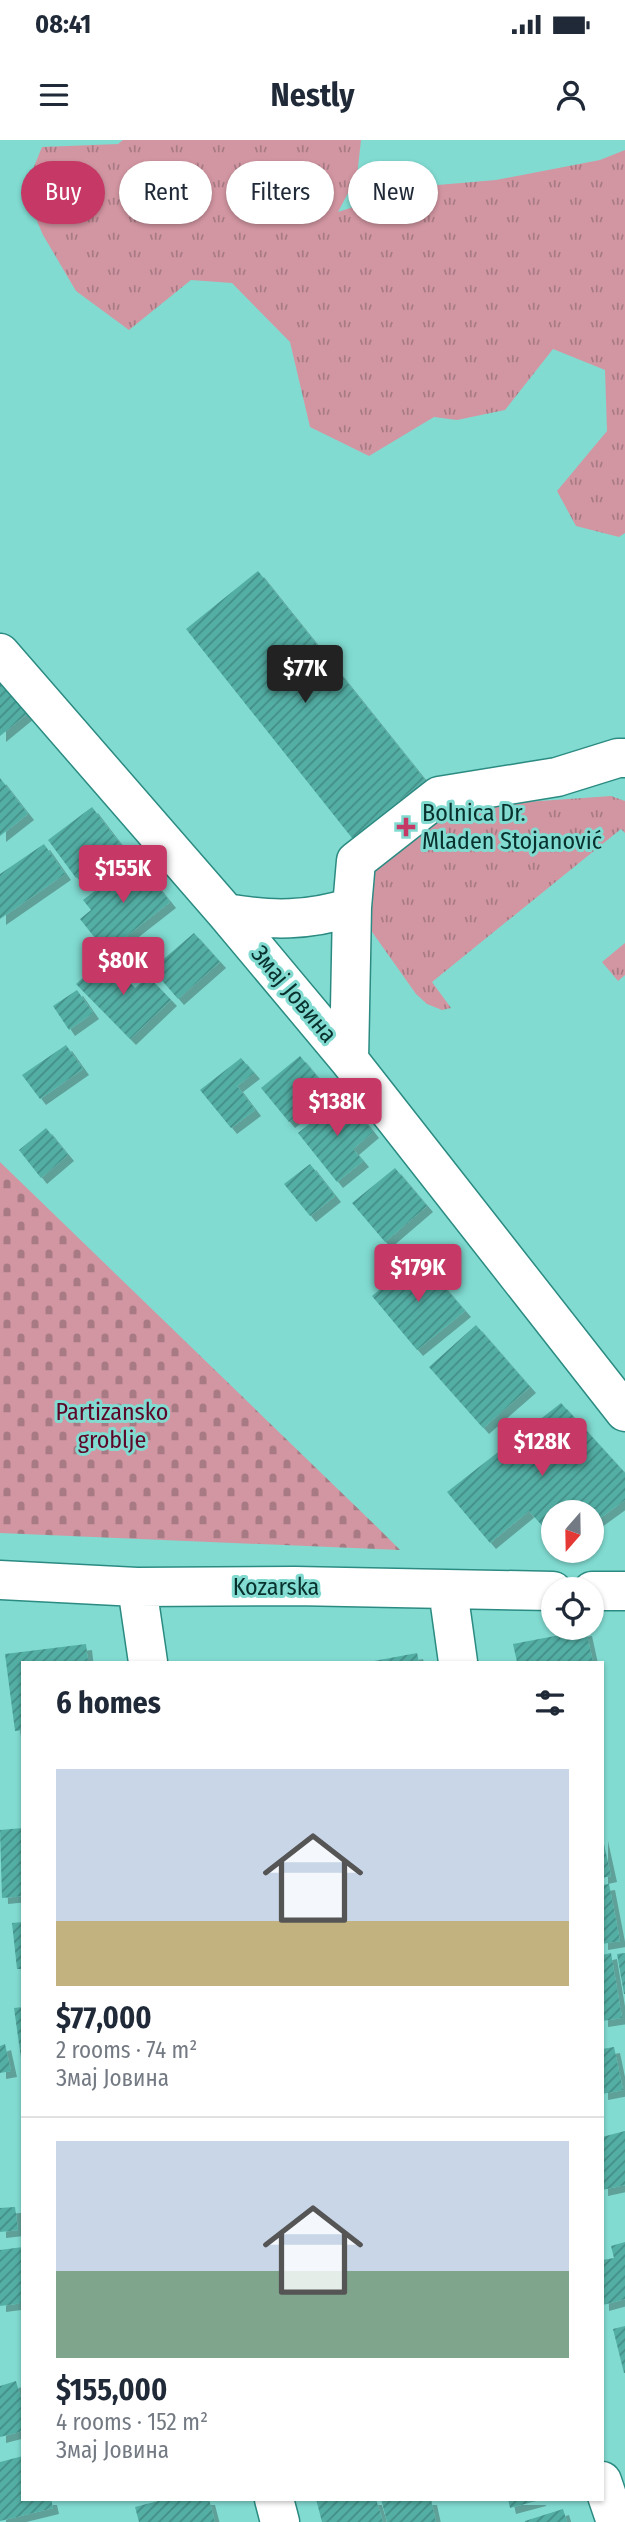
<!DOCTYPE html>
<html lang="en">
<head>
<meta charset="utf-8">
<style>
	body { margin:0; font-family:"Fira Sans Condensed",sans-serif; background:#f2f2f3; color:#1f2937; height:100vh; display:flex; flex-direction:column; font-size:26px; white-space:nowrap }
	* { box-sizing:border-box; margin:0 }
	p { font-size:23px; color:#747a83 }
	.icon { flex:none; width:38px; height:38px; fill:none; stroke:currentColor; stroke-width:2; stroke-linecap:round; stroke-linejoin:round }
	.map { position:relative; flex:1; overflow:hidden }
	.panel { position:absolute; left:21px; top:1521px; width:583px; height:840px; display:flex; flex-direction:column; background:#fff; border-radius:0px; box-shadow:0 2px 5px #0004 }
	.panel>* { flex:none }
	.hud { position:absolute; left:21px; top:21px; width:584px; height:63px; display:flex; gap:14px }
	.needle { width:46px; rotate:200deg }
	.buttons { position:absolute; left:541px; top:1360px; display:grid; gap:14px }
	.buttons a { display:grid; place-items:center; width:63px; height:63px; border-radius:50%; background:#fff; box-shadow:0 2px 5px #0004; font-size:35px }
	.price { position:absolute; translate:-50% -60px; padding:0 16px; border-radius:7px; background:#c63865; color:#fff; font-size:23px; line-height:46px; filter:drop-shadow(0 2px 4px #0008) }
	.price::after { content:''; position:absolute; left:50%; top:42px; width:21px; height:16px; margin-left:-10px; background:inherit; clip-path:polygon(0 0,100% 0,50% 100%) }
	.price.active { background:#222; color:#fff }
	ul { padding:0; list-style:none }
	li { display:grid; align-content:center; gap:14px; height:371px; padding:0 35px }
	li+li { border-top:2px solid #e0e1e3 }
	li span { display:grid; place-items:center; height:217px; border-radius:0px; color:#555 }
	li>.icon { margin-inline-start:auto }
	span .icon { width:126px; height:126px; fill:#fffc; stroke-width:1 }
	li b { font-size:30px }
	h2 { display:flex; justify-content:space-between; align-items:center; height:84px; padding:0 35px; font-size:30px }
	.pill { padding:0 24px; border-radius:32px; background:#fff; box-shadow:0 2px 5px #0004; font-size:24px; line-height:63px }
	.pill.active { background:#c63865; color:#fff }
	.status { display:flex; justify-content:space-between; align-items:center; height:49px; padding:0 35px; background:#fff; direction:ltr }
	.status svg { height:19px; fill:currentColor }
	header { display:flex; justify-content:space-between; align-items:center; height:91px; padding:0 35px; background:#fff; font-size:32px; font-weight:700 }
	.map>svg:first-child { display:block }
	.grass { fill:url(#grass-tufts) }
	.cemetery { fill:url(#cemetery-stones) }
	.building { fill:url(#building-hatch); filter:url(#shadow) }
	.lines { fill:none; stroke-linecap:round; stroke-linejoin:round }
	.minor-casing { stroke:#2b8b82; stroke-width:41 }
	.minor { stroke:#fff; stroke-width:38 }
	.poi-dot { fill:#c63865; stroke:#81dbd1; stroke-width:2.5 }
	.labels { text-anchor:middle; stroke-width:6; stroke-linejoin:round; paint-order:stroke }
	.poi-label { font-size:24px; fill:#08312d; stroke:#81dbd1; text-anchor:start }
	.street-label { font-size:24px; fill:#08312d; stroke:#81dbd1 }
	.park-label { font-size:24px; fill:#5d0627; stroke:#81dbd1 }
</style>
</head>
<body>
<div class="status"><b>08:41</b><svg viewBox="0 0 49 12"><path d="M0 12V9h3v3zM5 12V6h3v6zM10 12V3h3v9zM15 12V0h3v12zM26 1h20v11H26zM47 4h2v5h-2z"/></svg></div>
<header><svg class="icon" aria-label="menu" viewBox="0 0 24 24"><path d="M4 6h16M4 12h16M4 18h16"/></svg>Nestly<svg class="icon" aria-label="person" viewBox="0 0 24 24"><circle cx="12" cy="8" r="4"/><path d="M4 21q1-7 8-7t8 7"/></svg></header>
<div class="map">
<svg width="625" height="2382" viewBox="0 0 625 2382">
	<defs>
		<pattern id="grass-tufts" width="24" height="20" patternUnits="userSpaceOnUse" patternTransform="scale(1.75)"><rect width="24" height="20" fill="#d296a2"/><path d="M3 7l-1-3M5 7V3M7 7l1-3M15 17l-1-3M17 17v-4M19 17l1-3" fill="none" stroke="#a87b84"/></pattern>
		<pattern id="cemetery-stones" width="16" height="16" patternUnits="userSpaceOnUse" patternTransform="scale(1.75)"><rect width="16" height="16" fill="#d296a2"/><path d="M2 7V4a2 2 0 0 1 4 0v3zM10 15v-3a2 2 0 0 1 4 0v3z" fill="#a87b84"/></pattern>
		<pattern id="building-hatch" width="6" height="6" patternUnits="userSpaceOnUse" patternTransform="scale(1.75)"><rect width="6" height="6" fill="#53aea4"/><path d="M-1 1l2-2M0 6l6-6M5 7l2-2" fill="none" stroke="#438e86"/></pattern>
		<filter id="shadow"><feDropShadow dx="6" dy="6" stdDeviation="0" flood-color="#0004"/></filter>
	</defs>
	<rect width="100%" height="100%" fill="#81dbd1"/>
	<path class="grass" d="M123,0H361L357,36L338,72L414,47L496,40L600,20L625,10V393L619,397L576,386L557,351L607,291L605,230L553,209L505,270L457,280L434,277L369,316L310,287L290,202L232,143L191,140L129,190L76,151L43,95L24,51L42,7L118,4Z
		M611,656L625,661V693L621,689L432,842L451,868L442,870L427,864L416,854L348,758L349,749L432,679L470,666Z
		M625,803V835L618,841L602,822Z"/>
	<path class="cemetery" d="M0,1022L377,1387L400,1410L0,1393Z"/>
	<path class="building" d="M258,431L425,640L352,698L186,489Z
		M0,539L28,573L0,596Z
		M0,638L28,674L0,696Z
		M92,667L121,705L76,738L48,700Z
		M44,704L65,734L0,779V734Z
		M136,719L170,762L106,812L80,779L91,770L83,760Z
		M194,793L220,822L178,859L152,829Z
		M105,817L135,848L148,836L171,860L130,899L76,844Z
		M77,850L93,873L69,890L53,866Z
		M66,905L83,929L40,959L22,935Z
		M300,916L329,951L289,982L261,948Z
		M241,918L254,933L237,946L255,970L231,988L200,950Z
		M345,956L373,992L353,1009L363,1021L337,1042L298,993Z
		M46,988L68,1015L41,1038L19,1010Z
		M310,1024L335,1056L310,1076L284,1044Z
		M395,1028L427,1066L385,1102L352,1063Z
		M419,1117L465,1171L417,1210L372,1156Z
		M476,1185L530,1247L483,1288L429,1227Z
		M561,1263L625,1333V1360L592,1384V1372H553V1398L529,1371L490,1403L447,1352Z
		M586,1490L593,1522H517L513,1504Z
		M86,1504L88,1522H23V1590L15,1591L5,1514Z
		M417,1513L419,1522H374V1521Z
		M23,1688V1756L2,1758L0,1690Z
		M602,1695L611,1736L602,1738Z
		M609,1744L620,1801L602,1804V1745Z
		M23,1782V1829H17L12,1783Z
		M611,1813L622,1878L602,1881V1815Z
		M625,1813V1854H624L617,1814Z
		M23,1867V1917L21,1918L14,1868Z
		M5,1904L11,1931L0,1933V1906Z
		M614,1907L623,1950L602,1954V1909Z
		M625,1991V2045L602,2050V1997Z
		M15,2067L18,2090L0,2092V2068Z
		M625,2102V2159L603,2165L602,2120L614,2118L611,2106Z
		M23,2107V2163L0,2166V2110Z
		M625,2186V2233H624L613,2189Z
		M16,2241L23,2265V2291L0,2297V2246Z
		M23,2316V2359H51L53,2368L0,2381V2322Z
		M166,2359H209L215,2382H139L135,2367Z
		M316,2359H376L383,2382H322Z
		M381,2359H431L436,2382H387Z
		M508,2359H540V2360L510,2368Z
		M563,2369L567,2382H525V2381Z"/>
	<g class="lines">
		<g class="minor-casing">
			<path id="minor" d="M0,513L226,773L349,920L625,1272
				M226,773C271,781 309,781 352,767
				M349,920L352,767L356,721L439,656L557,637L618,618H625
				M0,1440L137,1447L295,1446L553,1451
				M137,1447L148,1522
				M448,1450L458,1522
				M592,1451H625
				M602,2341L616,2382
				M274,2359L280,2382"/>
		</g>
		<use href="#minor" class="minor"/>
	</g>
	<path class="poi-dot" d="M402.5 676.5h7v7h7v7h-7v7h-7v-7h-7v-7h7z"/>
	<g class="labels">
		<g class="poi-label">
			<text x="422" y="681">Bolnica Dr.<tspan x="422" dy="28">Mladen Stojanović</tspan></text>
		</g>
		<g class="street-label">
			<text transform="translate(294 854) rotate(50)" y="8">Змај Јовина</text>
			<text x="276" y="1455">Kozarska</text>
		</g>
		<g class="park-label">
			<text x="112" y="1280">Partizansko<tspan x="112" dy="28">groblje</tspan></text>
		</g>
	</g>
</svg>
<div class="buttons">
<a><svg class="needle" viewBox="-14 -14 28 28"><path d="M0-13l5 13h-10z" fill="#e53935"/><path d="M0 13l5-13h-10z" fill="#747a83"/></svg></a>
<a><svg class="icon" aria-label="locate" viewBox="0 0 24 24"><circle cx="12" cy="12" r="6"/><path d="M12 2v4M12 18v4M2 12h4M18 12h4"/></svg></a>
</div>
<b class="price active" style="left:305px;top:565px">$77K</b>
<b class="price" style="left:123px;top:765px">$155K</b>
<b class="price" style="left:123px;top:857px">$80K</b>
<b class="price" style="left:337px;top:998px">$138K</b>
<b class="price" style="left:418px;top:1164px">$179K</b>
<b class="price" style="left:542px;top:1338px">$128K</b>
<div class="hud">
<a class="pill active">Buy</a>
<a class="pill">Rent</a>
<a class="pill">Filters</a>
<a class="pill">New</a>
</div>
<section class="panel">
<h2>6 homes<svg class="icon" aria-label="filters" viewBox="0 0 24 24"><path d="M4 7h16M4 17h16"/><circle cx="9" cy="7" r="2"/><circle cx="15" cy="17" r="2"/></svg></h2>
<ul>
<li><span style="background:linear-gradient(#c9d6e8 70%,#c2b280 0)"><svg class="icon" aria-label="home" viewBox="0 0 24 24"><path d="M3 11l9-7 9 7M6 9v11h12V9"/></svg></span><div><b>$77,000</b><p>2 rooms · 74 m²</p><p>Змај Јовина</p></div></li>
<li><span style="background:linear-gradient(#c9d6e8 60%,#7fa58c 0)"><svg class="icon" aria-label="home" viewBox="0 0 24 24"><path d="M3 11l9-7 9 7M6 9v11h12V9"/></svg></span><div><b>$155,000</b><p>4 rooms · 152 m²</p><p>Змај Јовина</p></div></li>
</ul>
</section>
</div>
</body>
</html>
